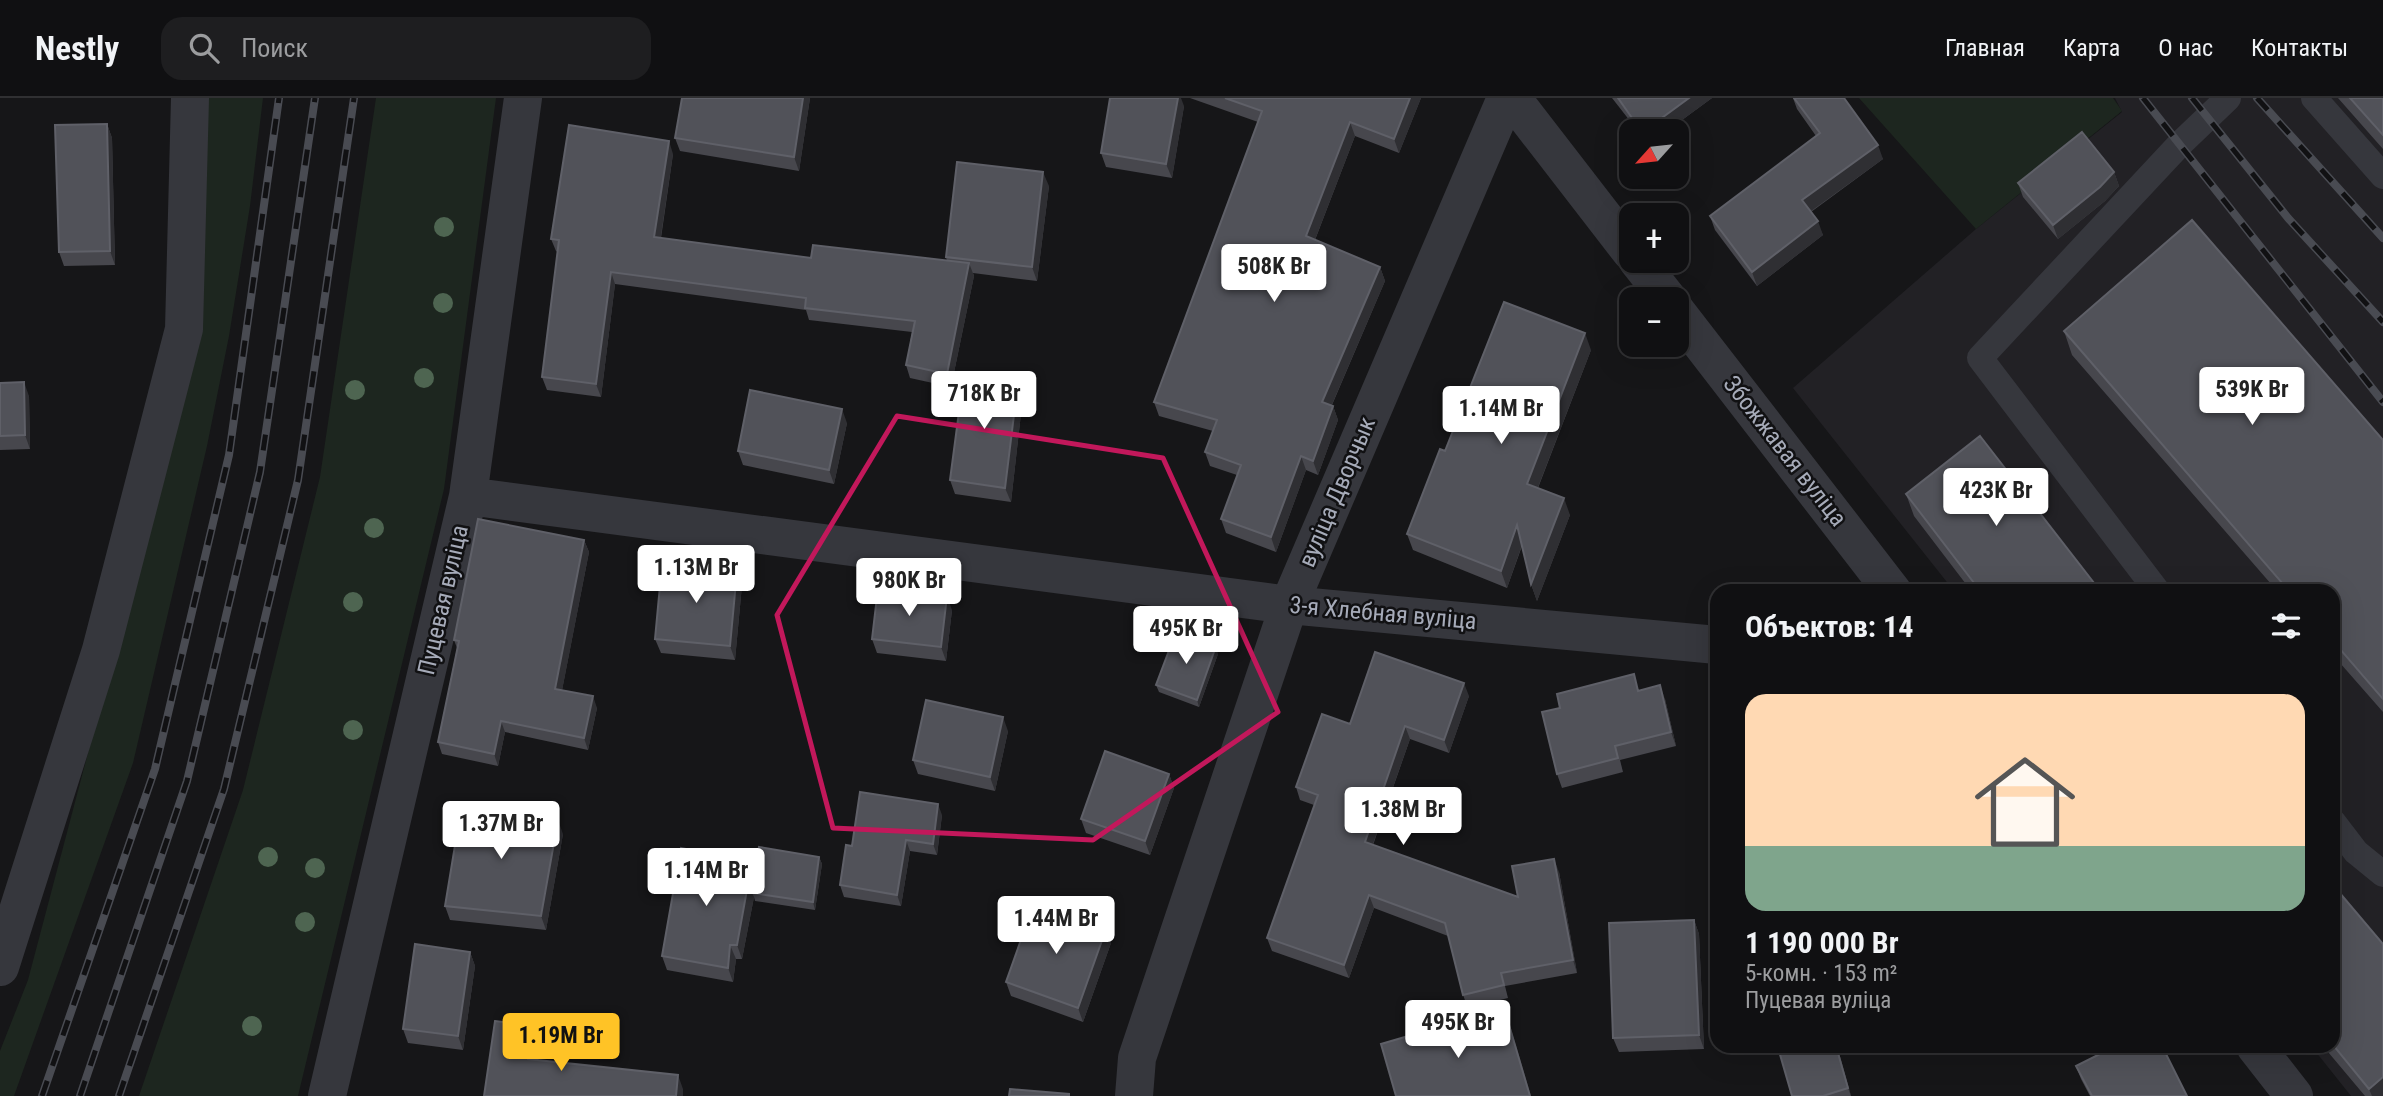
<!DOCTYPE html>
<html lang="ru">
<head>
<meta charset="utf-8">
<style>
	body { margin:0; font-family:"Roboto Condensed",sans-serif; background:#1e1e20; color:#f1f3f6; height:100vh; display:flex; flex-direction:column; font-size:26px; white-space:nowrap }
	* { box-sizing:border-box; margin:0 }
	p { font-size:23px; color:#9c9d9f }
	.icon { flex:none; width:38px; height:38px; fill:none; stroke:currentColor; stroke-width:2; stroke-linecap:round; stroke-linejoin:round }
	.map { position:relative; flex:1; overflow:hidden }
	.details { position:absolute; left:1710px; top:486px; width:630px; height:469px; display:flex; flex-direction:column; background:#101012; border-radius:21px; box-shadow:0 7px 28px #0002,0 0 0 2px #303032 }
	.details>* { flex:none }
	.needle { width:46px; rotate:243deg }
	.tools { position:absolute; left:1619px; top:21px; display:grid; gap:14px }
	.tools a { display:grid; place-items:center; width:70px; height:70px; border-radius:14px; background:#101012; box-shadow:0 7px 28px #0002,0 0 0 2px #303032; font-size:35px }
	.price { position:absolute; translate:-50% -60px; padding:0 16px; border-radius:7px; background:#fff; color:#222; font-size:23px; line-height:46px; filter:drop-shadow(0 2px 4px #0008) }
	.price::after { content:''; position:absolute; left:50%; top:42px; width:21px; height:16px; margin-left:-10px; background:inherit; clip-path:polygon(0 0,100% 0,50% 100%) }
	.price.active { background:#ffc326; color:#111 }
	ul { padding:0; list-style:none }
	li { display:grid; align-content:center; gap:14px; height:371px; padding:0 35px }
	li span { display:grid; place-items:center; height:217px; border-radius:21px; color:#555 }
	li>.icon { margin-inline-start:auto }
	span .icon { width:126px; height:126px; fill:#fffc; stroke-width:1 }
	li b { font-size:30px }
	h2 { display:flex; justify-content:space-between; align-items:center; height:84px; padding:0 35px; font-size:30px }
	header { display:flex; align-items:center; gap:42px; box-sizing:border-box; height:98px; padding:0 35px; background:#101012; border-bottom:2px solid #303032 }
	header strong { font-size:33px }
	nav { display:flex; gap:38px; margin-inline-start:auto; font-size:24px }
	.search { width:490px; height:63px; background:#1e1e20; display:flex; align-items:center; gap:18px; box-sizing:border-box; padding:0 24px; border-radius:21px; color:#9c9d9f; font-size:26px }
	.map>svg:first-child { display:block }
	.built { fill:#222125 }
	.green { fill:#1d261f }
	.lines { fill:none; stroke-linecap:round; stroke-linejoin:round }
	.lane { stroke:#36373d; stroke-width:26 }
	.street { stroke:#36373d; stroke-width:38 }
	.rail-casing { stroke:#494b52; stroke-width:8 }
	.rail { stroke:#111113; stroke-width:5; stroke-dasharray:16; stroke-linecap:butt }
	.tree { fill:#4e6551 }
	.wall { fill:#47474d }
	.shaded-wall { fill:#2f2f33 }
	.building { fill:#515259; stroke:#5f6068; stroke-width:2 }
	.marked { fill:none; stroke:#c2185b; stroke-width:5; stroke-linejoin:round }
	.labels { text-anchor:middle; stroke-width:5; stroke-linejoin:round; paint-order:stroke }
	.street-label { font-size:24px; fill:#a6abb9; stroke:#111113 }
</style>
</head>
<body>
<header>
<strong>Nestly</strong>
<div class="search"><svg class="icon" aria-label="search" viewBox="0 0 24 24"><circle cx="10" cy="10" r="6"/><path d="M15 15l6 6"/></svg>Поиск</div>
<nav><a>Главная</a><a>Карта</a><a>О нас</a><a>Контакты</a></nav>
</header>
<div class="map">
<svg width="2383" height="998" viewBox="0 0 2383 998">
	<rect width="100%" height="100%" fill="#161618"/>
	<path class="built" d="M2115,0H2383V998H2351L2312,949L2333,948V494L1954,493L1793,290L1976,131L2122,14Z"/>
	<path class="green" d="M208,0H263L250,108L229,238L207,348L133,665L14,998H0V953L28,882L199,235Z
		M376,0H496L444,391L298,998H139L243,692L320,379Z
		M1859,0H2113L2122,13L1976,131Z"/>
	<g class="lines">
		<path class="lane" d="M2314,0L2383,78
			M2158,494L1980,260L2180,46L2228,0
			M2333,724L2356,754L2383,776"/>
		<path class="street" d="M1512,0L1631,154
			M1638,163L1668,201
			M1676,213L1893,494
			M468,398L1289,507L1717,547
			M0,869L101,552L184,231L190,0
			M2255,948L2294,998
			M327,998L468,398L523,0
			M1134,998L1137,960L1289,507L1506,0"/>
		<g class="rail-casing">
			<path id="rail" d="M2143,0L2383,304
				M2192,0L2288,120L2383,224
				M2257,0L2383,140
				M42,998L155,671L229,357L279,0
				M80,998L187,683L260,374L315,0
				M119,998L224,691L298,382L354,0"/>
		</g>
		<use href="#rail" class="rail"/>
	</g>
	<g class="tree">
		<circle cx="444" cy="129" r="10"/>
		<circle cx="443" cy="205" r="10"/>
		<circle cx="424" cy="280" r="10"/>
		<circle cx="355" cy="292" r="10"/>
		<circle cx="374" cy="430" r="10"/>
		<circle cx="353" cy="504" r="10"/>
		<circle cx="353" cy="632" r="10"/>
		<circle cx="268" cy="759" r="10"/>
		<circle cx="315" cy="770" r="10"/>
		<circle cx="305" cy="824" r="10"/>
		<circle cx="252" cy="928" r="10"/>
	</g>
	<path class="wall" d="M682,0H810L799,73L680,53L675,40Z
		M1190,0H1421L1399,55L1355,38L1315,142L1380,169L1385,183L1332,307L1333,308L1338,322L1318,377L1306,372L1276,454L1226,435L1221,421L1237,377L1210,368L1205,354L1213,333L1159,318L1154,304L1258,24Z
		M1612,0H1712L1667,33H1631V56L1625,49L1620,36L1630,23Z
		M1793,0H1844L1883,61L1811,114L1823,137L1757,188L1715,132L1710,118L1816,38L1797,11Z
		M2338,0H2383V51Z
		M1184,8L1172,80L1106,69L1101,55Z
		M107,26L112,40L115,167L64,168L59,154Z
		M673,56L661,140L811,160L947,163L946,159L1049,88L1037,183L973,175L974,178L951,289L910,280L906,267L912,234L809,222L806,212L615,186L601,299L547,292L542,279L558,154L556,153L551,141Z
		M2114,74L2119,88L2105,103L2058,141L2023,99L2018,85Z
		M2064,233L2383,342V614L2333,557V494H2278L2072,257Z
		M1591,252L1538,390L1570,417L1537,503L1531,486L1522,448L1507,490L1413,452L1407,436L1445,353Z
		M1018,284L1023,298L1011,404L955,396L950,382Z
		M0,285L29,298L30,351L0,352Z
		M847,325L834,386L743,367L738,353Z
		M1906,396L2101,494H1972L1914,418Z
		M584,442L589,454L562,592L597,610L588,652L505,634L498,668L442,656L438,644L457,550L454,542Z
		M742,487L735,562L661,555L655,541Z
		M952,512L946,563L877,555L872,541Z
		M1218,556L1199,609L1159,594L1156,587Z
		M1640,592L1665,601L1676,648L1620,662L1623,674L1562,690L1557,676Z
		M1469,598L1449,655L1410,641L1373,747L1518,799L1559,774L1577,875L1505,888L1508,900L1468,910L1463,897L1448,838L1374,810L1349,880L1272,853L1267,840L1314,707L1300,702L1296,689L1350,626Z
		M1008,633L995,693L918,676L913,662Z
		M1169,676L1174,690L1150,757L1086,735L1081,721Z
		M942,717L937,757L910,753L901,808L844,799L840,787L852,748Z
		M563,736L546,832L450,822L445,808Z
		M819,759L822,766L815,812L755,803L754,799L742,861H736L733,884L667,872L662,858L755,772Z
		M2333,787L2383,998H2365L2323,948H2333Z
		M1694,822L1699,836L1704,951L1619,954L1613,940Z
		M1111,845L1083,924L1011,898L1006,884Z
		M470,854L475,868L463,952L408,945L403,931Z
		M1796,948H1837L1851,998H1792Z
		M2097,948H2162L2187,998H2090L2081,981L2076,968L2101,955Z"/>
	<path class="shaded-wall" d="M803,0H810L799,73L794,59Z
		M1178,0H1181L1184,8L1172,80L1166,66Z
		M1410,0H1421L1399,55L1394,41Z
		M1689,0H1712L1667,33H1644Z
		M1350,24L1355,38L1311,152L1306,138Z
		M107,26L112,40L115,167L110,153Z
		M669,43L673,56L659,151L654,139Z
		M1878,47L1883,61L1807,116L1802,102Z
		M1043,74L1049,88L1037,183L1032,169Z
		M2114,74L2119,88L2105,103L2058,141L2053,127Z
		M1818,123L1823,137L1757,188L1752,174Z
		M969,165L974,178L951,289L947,276Z
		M1380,169L1385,183L1327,318L1322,304Z
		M611,174L615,186L601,299L596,286Z
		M1585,235L1591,252L1533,402L1527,386Z
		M24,284L29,298L30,351L25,337Z
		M1018,284L1023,298L1011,404L1005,390Z
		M1333,308L1338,322L1318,377L1313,363Z
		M842,311L847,325L834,386L829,372Z
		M1301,358L1306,372L1276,454L1271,439Z
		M1564,400L1570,417L1537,503L1531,486Z
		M1517,427L1523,444L1507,490L1501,473Z
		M584,442L589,454L560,603L555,591Z
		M737,473L742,487L735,562L730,548Z
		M947,498L952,512L946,563L941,549Z
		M1216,548L1218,556L1199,609L1197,602Z
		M1464,585L1469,598L1449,655L1444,642Z
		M1660,587L1665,601L1676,648L1671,634Z
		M593,598L597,610L588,652L584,640Z
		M1003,619L1008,633L995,693L990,679Z
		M501,623L505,634L498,668L494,656Z
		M1405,628L1410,641L1369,757L1365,744Z
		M1169,676L1174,690L1150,757L1145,743Z
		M938,706L942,717L937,757L933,746Z
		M558,722L563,736L546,832L541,818Z
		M906,742L910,753L901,808L897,797Z
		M819,759L822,766L815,812L813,804Z
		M1554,761L1559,774L1577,875L1573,862Z
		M752,764L757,778L752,795L754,799L742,861L737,847Z
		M1369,797L1374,810L1349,880L1344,867Z
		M1694,822L1699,836L1704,951L1699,937Z
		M1106,831L1111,845L1083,924L1078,910Z
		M730,847L736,861L733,884L728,870Z
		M470,854L475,868L463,952L458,938Z
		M1504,910L1509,924L1531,998H1530Z
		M533,928L538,942L533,975L528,961Z
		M1836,948H1837L1851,998L1848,990Z
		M678,977L683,991V998H676Z
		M2383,979V998H2372L2369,991Z"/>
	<path class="building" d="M682,0H803L794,59L675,40Z
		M1110,0H1178L1166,66L1101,55Z
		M1225,0H1410L1394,41L1350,24L1306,138L1380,169L1322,304L1333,308L1313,363L1301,358L1271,439L1221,421L1241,367L1205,354L1217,322L1154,304L1262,13Z
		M1618,0H1689L1644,33H1631V43L1629,45L1620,36L1632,20Z
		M1794,0H1844L1878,47L1802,102L1818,123L1752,174L1710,118L1820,35Z
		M2350,0H2383V37Z
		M107,26L110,153L59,154L55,27Z
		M569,27L669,43L654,139L811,160L813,147L969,165L947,276L906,267L915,223L805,210L806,200L611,174L596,286L542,279L559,142L551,141Z
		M2082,34L2114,74L2100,89L2053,127L2018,85Z
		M957,64L1043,74L1032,169L946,159Z
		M2192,122L2383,342V601L2333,543V494H2290L2064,233Z
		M1504,204L1585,235L1527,386L1564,400L1531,486L1517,427L1501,473L1407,436L1440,351L1445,353Z
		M964,276L1018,284L1005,390L950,382Z
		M24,284L25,337L0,338V285Z
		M750,292L842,311L829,372L738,353Z
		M1980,338L2101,494H1981L1906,396Z
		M478,421L584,442L555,591L593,598L584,640L501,623L494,656L438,644L459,543L454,542Z
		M662,466L737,473L730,548L655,541Z
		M878,490L947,498L941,549L872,541Z
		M1176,534L1216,548L1197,602L1156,587Z
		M1375,554L1464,585L1444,642L1405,628L1365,744L1518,799L1512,768L1554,761L1573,862L1501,875L1504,887L1463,897L1445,825L1369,797L1344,867L1267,840L1318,697L1296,689L1322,616L1350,626Z
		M1634,576L1638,593L1660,587L1671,634L1615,648L1618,660L1557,676L1542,614L1560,610L1557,596Z
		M926,602L1003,619L990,679L913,662Z
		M1105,653L1169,676L1145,743L1081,721Z
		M860,694L938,706L933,746L906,742L897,797L840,787L846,747L852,748Z
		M462,705L558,722L541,818L445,808Z
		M759,749L819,759L813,804L752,795Z
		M681,750L752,764L737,847H730L728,870L662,858Z
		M2333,787L2383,846V979L2369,991L2333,947Z
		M1034,805L1106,831L1078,910L1006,884Z
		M1694,822L1699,937L1613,940L1609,825Z
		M415,846L470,854L458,938L403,931Z
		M1504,910L1530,998H1396L1381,946Z
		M495,923L533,928L528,961L678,977L676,998H484Z
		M1796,948H1836L1848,990L1823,998H1792L1779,953Z
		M2101,948H2162L2187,998H2092L2076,968L2104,954Z
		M1010,991L1069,996V998H1009Z"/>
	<path class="marked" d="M897,318L1163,360L1278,614L1093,742L833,730L777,517Z"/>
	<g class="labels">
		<g class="street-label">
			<text transform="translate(1785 353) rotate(52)" y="8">Збожжавая вуліца</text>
			<text transform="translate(1337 394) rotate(-67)" y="8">вуліца Дворчык</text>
			<text transform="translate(443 502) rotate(-77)" y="8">Пуцевая вуліца</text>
			<text transform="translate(1383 515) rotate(5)" y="8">3-я Хлебная вуліца</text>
		</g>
	</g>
</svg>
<div class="tools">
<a><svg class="needle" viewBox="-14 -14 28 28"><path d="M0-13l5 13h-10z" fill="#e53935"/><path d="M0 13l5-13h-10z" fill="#9c9d9f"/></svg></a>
<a>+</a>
<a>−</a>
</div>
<b class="price" style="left:1274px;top:206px">508K Br</b>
<b class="price" style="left:2252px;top:329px">539K Br</b>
<b class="price" style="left:984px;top:333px">718K Br</b>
<b class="price" style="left:1501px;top:348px">1.14M Br</b>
<b class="price" style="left:1996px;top:430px">423K Br</b>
<b class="price" style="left:696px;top:507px">1.13M Br</b>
<b class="price" style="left:909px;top:520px">980K Br</b>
<b class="price" style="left:1186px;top:568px">495K Br</b>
<b class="price" style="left:1403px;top:749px">1.38M Br</b>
<b class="price" style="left:501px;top:763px">1.37M Br</b>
<b class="price" style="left:706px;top:810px">1.14M Br</b>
<b class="price" style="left:1056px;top:858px">1.44M Br</b>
<b class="price" style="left:1458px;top:962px">495K Br</b>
<b class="price active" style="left:561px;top:975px">1.19M Br</b>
<section class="details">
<h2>Объектов: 14<svg class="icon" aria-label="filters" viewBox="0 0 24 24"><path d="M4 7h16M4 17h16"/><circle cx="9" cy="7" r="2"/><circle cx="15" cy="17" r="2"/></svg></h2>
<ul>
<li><span style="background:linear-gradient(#ffd9b3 70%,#7fa58c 0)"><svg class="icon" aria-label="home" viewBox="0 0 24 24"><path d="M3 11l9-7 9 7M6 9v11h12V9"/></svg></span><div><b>1 190 000 Br</b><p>5-комн. · 153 m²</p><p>Пуцевая вуліца</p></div></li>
</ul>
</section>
</div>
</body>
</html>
